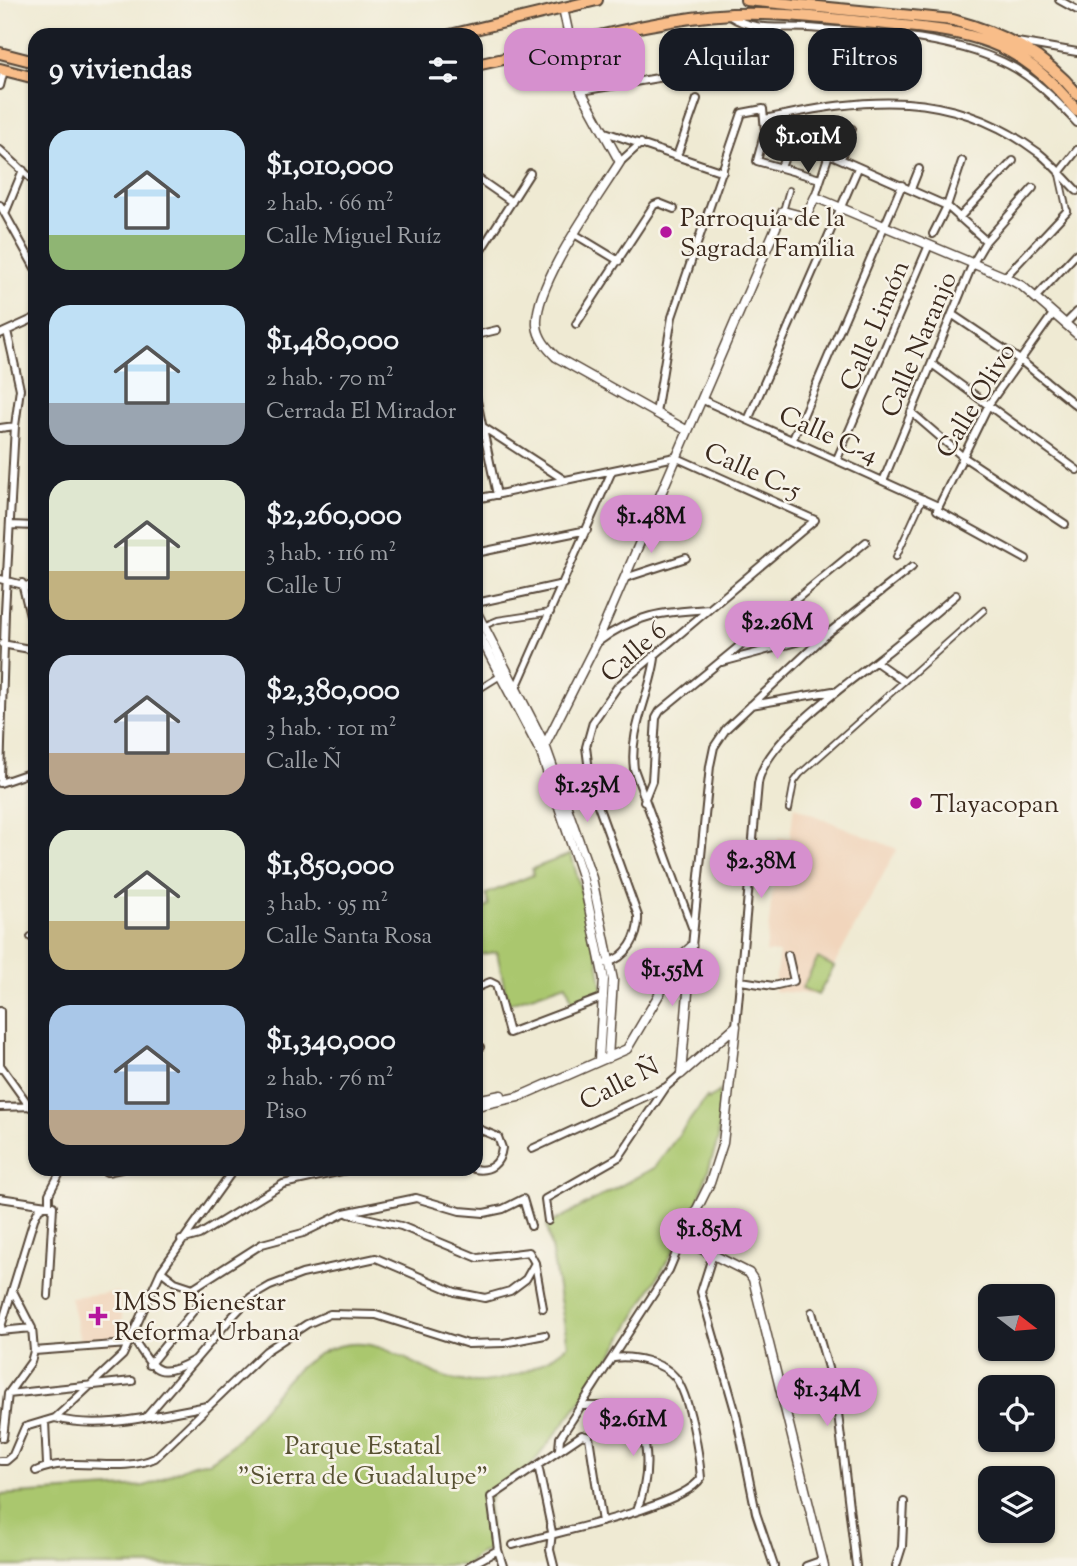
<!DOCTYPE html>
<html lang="es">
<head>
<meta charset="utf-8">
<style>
	body { margin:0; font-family:"Sorts Mill Goudy",serif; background:#20242c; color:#f1f3f6; height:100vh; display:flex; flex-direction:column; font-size:26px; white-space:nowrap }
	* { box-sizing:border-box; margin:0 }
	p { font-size:23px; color:#9ea1a6 }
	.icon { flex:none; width:38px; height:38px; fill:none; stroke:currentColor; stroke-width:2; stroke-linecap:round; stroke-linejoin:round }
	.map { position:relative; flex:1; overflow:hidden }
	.side { position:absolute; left:28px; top:28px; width:455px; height:1148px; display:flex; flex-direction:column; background:#171b24; border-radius:21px; box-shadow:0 2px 5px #0004 }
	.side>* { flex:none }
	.top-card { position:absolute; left:504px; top:28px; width:467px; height:63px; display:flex; gap:14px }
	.needle { width:46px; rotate:106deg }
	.fabs { position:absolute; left:978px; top:1284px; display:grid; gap:14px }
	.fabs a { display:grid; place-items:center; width:77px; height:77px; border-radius:14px; background:#171b24; box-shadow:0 2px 5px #0004; font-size:35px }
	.price { position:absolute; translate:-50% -60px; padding:0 16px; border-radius:24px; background:#d690ce; color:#111; font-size:23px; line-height:46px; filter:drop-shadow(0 2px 4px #0008) }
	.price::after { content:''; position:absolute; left:50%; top:42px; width:21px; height:16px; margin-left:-10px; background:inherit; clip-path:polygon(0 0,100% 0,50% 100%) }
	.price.on { background:#222; color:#fff }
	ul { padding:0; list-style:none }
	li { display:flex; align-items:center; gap:21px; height:175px; padding:0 21px }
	li span { display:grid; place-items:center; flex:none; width:196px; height:140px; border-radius:21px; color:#555 }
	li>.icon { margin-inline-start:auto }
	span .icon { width:84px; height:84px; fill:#fffc; stroke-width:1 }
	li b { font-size:30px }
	h2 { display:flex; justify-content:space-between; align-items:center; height:84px; padding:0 21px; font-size:30px }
	.pill { padding:0 24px; border-radius:21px; background:#171b24; box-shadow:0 2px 5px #0004; font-size:24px; line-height:63px }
	.pill.on { background:#d690ce; color:#111 }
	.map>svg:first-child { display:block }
	.built { fill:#f1d5bc }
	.green { fill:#aac76e; stroke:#727846; stroke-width:2 }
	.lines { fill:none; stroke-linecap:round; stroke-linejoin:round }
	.pedestrian-casing { stroke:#564739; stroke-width:8 }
	.minor-casing { stroke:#564739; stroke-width:10 }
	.tertiary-casing { stroke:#564739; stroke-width:11 }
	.trunk-casing { stroke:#564739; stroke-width:14 }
	.pedestrian { stroke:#fff; stroke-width:4.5 }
	.minor { stroke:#fff; stroke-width:6 }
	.tertiary { stroke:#fff; stroke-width:8 }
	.trunk { stroke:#f8bd89; stroke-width:10 }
	.poi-dot { fill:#b5179e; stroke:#f7f3e8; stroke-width:2.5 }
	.labels { text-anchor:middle; stroke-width:5; stroke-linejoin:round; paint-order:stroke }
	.poi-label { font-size:26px; fill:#3b2a1e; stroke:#f7f3e8; text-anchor:start }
	.street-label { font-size:26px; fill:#3b2a1e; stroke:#f7f3e8 }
	.park-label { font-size:26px; fill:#575132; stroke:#f7f3e8 }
</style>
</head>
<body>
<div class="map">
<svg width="1077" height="1566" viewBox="0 0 1077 1566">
	<rect width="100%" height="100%" fill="#f7f3e8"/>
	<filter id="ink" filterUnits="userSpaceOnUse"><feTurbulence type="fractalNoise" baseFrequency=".0143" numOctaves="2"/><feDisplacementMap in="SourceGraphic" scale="14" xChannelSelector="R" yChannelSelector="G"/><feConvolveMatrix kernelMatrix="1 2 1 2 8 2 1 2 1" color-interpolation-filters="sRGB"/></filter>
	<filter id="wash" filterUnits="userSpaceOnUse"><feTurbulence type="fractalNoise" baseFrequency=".00686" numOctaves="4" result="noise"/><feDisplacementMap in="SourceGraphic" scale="28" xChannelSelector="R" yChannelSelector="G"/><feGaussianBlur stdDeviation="1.57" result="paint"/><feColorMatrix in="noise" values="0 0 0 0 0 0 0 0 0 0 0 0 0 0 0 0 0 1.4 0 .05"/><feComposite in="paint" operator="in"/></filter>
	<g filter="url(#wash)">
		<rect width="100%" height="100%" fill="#efead3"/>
		<path class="built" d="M794,807L897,849L818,995L774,991L779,953L766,952L778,838H790Z
			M118,1292L125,1335L118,1344L81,1345L70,1297Z"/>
		<path class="green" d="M571,854L594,937L604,996L573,1004L566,984L508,1004L497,952L476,955V915L489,905L486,894L533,875L532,869Z
			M818,958L834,967L818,995L802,988Z
			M720,1091L718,1140L693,1217L598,1379L527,1471L495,1488L487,1505L493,1548L477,1555L467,1565L0,1566V1495L144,1486C167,1480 185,1461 209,1462C259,1434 281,1360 339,1346C376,1336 406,1361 439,1375C483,1393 533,1374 568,1345L547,1225L654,1168L707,1097L708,1100Z"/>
	</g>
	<g filter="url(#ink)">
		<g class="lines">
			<g class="pedestrian-casing">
				<path id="pedestrian" d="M1059,174L1067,211
					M783,211L789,190
					M896,557L923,498
					M486,625L498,620L551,612
					M476,691L500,676
					M789,809L794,782L800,774L984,610"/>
			</g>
			<g class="minor-casing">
				<path id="minor" d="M1059,0L1077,10
					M730,16C754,32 780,26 808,28C871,33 944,35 1003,62C1032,75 1056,100 1077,123
					M1017,42L1077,52
					M0,86L4,70
					M581,91L747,63
					M765,119C866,97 951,87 1039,153C1053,164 1065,179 1077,191
					M605,132L723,172
					M0,150L35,182
					M677,156L697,99
					M841,158L852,129
					M620,162L641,143
					M781,167L794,135L807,133
					M1059,173L1077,150
					M476,177L512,202
					M911,189L919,169
					M815,197L829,154L947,206L986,241
					M0,205L35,268
					M6,211L23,170
					M959,218L1013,161
					M933,234L947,206L962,161
					M576,235L619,261
					M476,258L530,173
					M1005,277L1067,211
					M1035,298L1077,253
					M953,315L1020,360L1077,406
					M576,324L654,205L659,203L674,209
					M1065,324L1077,312
					M0,334L35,318
					M476,335L497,330
					M932,364L1077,470
					M476,396L497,495
					M703,400L938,506
					M911,412L962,456L1065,524
					M656,413L672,317L742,113L763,109L765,131L757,161L820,179
					M748,420L858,168
					M483,427L563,479
					M0,428L15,426
					M793,439L902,185
					M837,459L929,245
					M884,479L973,263L986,241L1033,188
					M476,499L675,457L815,520L618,686L593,722L586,747L591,786L638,916C639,937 627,958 606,963
					M11,525L35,526
					M476,553L587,530
					M1026,559L937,510L989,404L1053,314
					M625,578L686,558
					M0,579L35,588
					M22,583L35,635
					M476,603L563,584
					M598,642C635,614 663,612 709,609
					M2,644L35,650
					M655,658C650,696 629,729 634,769L692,927
					M722,662L826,634
					M876,662L903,681
					M516,688L612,471
					M751,705L833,691
					M0,778L5,612L15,426L20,389L7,331
					M0,783L35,771
					M644,801L652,781L656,718L660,711L866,542
					M31,937L35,939
					M692,946L710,766L714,747L726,729L827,634L912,567
					M741,981L773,986L794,981L788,955
					M476,988L490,982L496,985L509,1033L604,997
					M33,1005L35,1004
					M0,1011V1069
					M736,1026L758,784C763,743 844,686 876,661C904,640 930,617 956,595
					M476,1048L480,1047
					M0,1065L30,1107
					M0,1107L35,1106
					M532,1149L666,1087L681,1074
					M101,1169L107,1172L121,1169
					M474,1169C490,1172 500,1164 502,1148L498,1137L476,1128
					M0,1198L53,1206L48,1296
					M349,1214L401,1226L478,1258L529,1252L535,1263L543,1308
					M548,1221L545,1199L619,1157L666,1087
					M181,1240L199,1235L283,1184L351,1169
					M713,1254L701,1292L736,1414L756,1513L774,1566
					M161,1271L175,1282L193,1288L262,1244L303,1233L344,1213L416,1198L460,1211L484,1213L503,1209L523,1199L531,1226
					M812,1312L836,1396L856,1566
					M0,1330L34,1219L39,1209L49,1203V1194L62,1169
					M0,1331L32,1328
					M131,1336C153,1366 154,1383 194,1360
					M34,1351L128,1344
					M149,1365L198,1305
					M8,1394L132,1381
					M581,1406H620C654,1427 650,1477 637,1510
					M147,1416L231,1318L251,1297L270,1286L302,1274L376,1258L455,1292L485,1298L510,1291L526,1279L535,1263
					M55,1418C102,1431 160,1414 207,1406
					M45,1421L47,1465
					M3,1438L8,1394L31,1362L34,1351L32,1328L14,1293
					M559,1449L560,1438L669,1270L682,1239
					M0,1461H6L13,1455L25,1427L55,1418L64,1410L123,1355L161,1271L234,1169
					M538,1465L552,1532L550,1550L554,1566
					M36,1471C72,1454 118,1475 155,1458L266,1351L307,1324L330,1314L376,1315L468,1344L504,1343L545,1335
					M513,1545C551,1533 682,1508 701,1478C699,1453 690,1396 675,1377C663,1362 631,1355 614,1358
					M469,1566L498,1550
					M503,1566L498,1550L491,1497L582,1435L589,1437L602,1522
					M806,1566L823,1560
					M896,1566L902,1547L904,1502"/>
			</g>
			<g class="tertiary-casing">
				<path id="tertiary" d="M563,8L581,91L620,162C597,199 534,284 537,325C538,338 547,348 556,357L688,431
					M476,611L545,745L592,878L613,980L608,1058
					M476,629L541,753L583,879L604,979L599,1060
					M541,753L596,644L783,211L806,217L815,197L1005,277L1022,286L1077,334
					M736,1026L723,1143L710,1183L682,1239L749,1273L753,1279L824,1566
					M681,1074L692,946
					M681,1074L736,1026
					M476,1100L501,1095
					M476,1106L518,1097L627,1049L683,954L692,946"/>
			</g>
			<g class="trunk-casing">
				<path id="trunk" d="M746,0L953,20C1002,33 1044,54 1077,94
					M450,35L597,0
					M0,53L35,62
					M529,54L561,67L579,80L586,57L605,39
					M476,65C560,48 646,19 732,14C780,12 828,19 875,23C968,32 1014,34 1077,111
					M0,69L35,78"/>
			</g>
			<use href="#pedestrian" class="pedestrian"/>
			<use href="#minor" class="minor"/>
			<use href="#tertiary" class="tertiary"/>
			<use href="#trunk" class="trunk"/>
		</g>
	</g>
	<g class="poi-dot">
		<circle cx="666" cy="232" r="7"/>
		<circle cx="916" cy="803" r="7"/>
		<path d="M94.5 1305.5h7v7h7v7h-7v7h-7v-7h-7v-7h7z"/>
	</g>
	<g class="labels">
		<g class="poi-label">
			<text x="680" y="226">Parroquia de la<tspan x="680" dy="30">Sagrada Familia</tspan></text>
			<text x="930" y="812">Tlayacopan</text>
			<text x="114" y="1310">IMSS Bienestar<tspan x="114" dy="30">Reforma Urbana</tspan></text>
		</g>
		<g class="street-label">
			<text transform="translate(874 325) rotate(-67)" y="9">Calle Limón</text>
			<text transform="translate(918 344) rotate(-67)" y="9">Calle Naranjo</text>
			<text transform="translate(975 400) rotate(-59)" y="9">Calle Olivo</text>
			<text transform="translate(829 434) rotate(24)" y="9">Calle C-4</text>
			<text transform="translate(753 470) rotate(24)" y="9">Calle C-5</text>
			<text transform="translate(633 651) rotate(-41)" y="9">Calle 6</text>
			<text transform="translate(619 1083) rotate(-27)" y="9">Calle Ñ</text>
		</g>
		<g class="park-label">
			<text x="363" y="1454">Parque Estatal<tspan x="363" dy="30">"Sierra de Guadalupe"</tspan></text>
		</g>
	</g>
</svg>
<div class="fabs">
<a><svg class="needle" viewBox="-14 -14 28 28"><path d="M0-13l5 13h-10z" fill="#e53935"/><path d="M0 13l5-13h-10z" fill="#9ea1a6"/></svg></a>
<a><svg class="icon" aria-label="locate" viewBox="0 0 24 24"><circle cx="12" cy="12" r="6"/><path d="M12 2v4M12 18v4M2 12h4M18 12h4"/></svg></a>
<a><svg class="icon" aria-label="layers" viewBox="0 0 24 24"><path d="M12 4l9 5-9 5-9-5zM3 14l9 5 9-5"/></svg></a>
</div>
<b class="price on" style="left:808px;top:175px">$1.01M</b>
<b class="price" style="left:651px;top:555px">$1.48M</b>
<b class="price" style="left:777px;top:661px">$2.26M</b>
<b class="price" style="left:587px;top:824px">$1.25M</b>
<b class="price" style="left:761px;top:900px">$2.38M</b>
<b class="price" style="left:672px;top:1008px">$1.55M</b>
<b class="price" style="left:709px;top:1268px">$1.85M</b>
<b class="price" style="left:827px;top:1428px">$1.34M</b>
<b class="price" style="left:633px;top:1458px">$2.61M</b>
<div class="top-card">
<a class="pill on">Comprar</a>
<a class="pill">Alquilar</a>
<a class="pill">Filtros</a>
</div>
<section class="side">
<h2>9 viviendas<svg class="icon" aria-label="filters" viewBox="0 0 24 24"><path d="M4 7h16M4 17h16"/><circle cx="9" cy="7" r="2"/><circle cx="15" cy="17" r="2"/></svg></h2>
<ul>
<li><span style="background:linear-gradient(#bfe0f5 75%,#8fb573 0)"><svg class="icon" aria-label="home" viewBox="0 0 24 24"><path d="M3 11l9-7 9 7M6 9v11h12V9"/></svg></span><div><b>$1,010,000</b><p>2 hab. · 66 m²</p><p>Calle Miguel Ruíz</p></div></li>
<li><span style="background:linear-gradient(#bfe0f5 70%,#9aa5b1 0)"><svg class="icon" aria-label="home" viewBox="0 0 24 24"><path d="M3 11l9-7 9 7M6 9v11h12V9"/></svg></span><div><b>$1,480,000</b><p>2 hab. · 70 m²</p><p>Cerrada El Mirador</p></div></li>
<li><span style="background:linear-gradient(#dfe7d0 65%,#c2b280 0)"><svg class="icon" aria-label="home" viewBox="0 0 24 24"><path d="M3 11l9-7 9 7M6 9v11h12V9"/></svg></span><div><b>$2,260,000</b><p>3 hab. · 116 m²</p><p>Calle U</p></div></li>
<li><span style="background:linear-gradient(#c9d6e8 70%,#b9a48a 0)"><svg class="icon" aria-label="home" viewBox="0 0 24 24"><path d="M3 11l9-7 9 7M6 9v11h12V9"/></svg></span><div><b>$2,380,000</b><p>3 hab. · 101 m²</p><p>Calle Ñ</p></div></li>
<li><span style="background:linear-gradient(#dfe7d0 65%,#c2b280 0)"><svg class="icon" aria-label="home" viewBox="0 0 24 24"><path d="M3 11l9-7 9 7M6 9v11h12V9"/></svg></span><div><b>$1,850,000</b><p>3 hab. · 95 m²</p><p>Calle Santa Rosa</p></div></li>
<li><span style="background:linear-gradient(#a9c7e8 75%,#b9a48a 0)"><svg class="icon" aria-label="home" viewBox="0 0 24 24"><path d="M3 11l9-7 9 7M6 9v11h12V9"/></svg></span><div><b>$1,340,000</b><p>2 hab. · 76 m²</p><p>Piso</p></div></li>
</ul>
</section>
</div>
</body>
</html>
